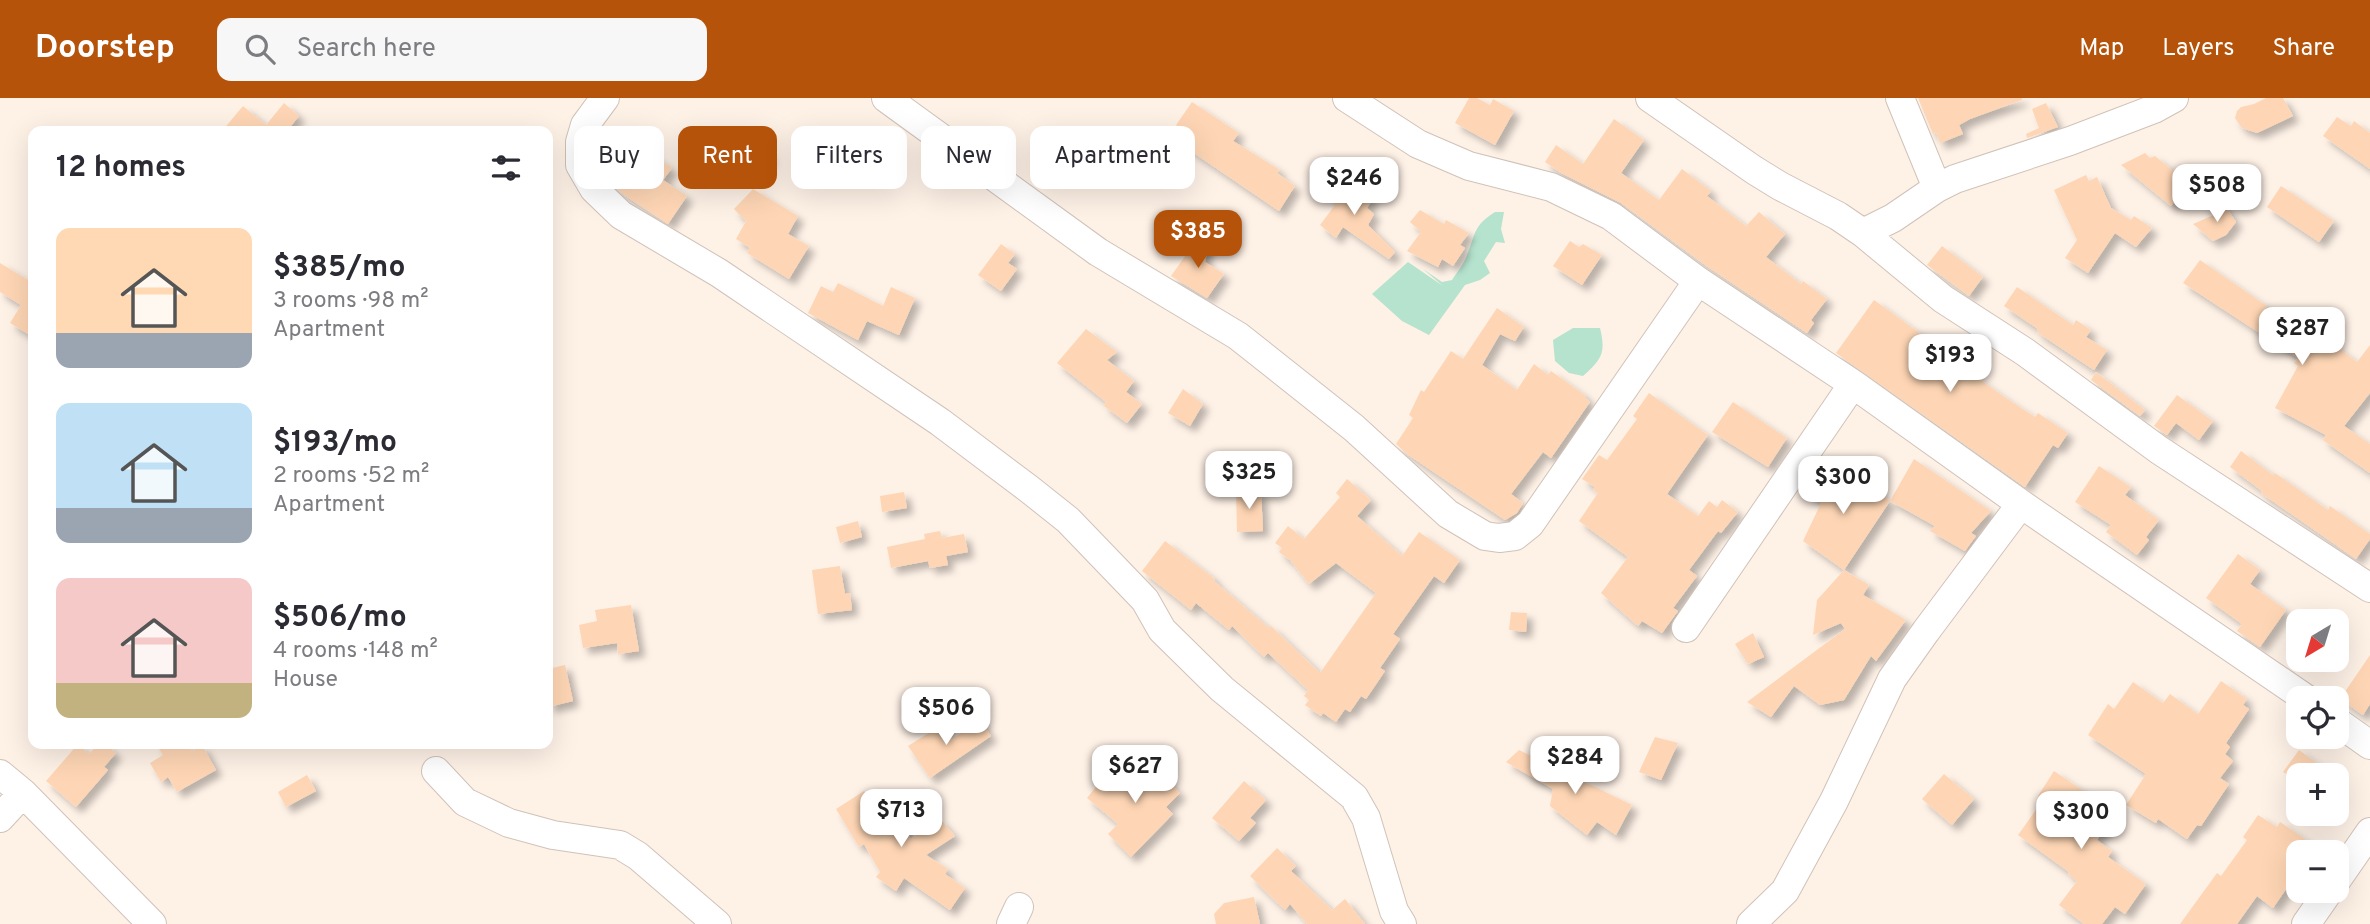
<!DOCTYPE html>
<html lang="en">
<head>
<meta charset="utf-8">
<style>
	body { margin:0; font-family:Overpass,sans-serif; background:#f7f7f7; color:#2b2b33; height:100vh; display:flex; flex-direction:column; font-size:26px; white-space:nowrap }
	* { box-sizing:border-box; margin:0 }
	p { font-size:23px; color:#7c7c81 }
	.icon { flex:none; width:38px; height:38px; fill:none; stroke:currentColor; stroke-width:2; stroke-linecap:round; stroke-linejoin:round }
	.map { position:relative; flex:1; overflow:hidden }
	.panel { position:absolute; left:28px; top:28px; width:525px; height:623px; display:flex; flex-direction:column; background:#fff; border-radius:14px; box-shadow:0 7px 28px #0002 }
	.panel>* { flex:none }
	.guide { position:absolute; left:574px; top:28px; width:665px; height:63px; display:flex; gap:14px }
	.needle { width:46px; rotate:218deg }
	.fabs { position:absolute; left:2286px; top:511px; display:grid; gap:14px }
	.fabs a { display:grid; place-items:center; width:63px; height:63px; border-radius:14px; background:#fff; box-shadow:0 7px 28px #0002; font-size:35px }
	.price { position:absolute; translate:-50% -60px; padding:0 16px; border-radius:14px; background:#fff; color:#222; font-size:23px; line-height:46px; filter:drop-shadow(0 2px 4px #0008) }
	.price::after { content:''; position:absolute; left:50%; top:42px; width:21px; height:16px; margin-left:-10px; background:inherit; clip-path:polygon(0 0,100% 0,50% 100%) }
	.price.current { background:#b45309; color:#fff }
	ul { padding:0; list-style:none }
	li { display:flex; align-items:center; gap:21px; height:175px; padding:0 28px }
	li span { display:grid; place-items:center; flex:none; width:196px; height:140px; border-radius:14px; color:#555 }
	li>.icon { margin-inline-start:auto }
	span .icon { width:84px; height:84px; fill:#fffc; stroke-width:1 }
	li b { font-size:30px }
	h2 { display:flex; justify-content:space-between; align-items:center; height:84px; padding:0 28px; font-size:30px }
	.chip { padding:0 24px; border-radius:14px; background:#fff; box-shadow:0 7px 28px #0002; font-size:24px; line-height:63px }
	.chip.current { background:#b45309; color:#fff }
	header { display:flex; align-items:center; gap:42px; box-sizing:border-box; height:98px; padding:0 35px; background:#b45309; color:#fff }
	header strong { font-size:33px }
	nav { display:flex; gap:38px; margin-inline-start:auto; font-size:24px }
	.search { width:490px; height:63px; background:#f7f7f7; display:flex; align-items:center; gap:18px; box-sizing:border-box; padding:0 24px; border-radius:14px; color:#7c7c81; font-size:26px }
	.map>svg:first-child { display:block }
	.green { fill:#b5e3ce }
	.building { fill:#fed6b5; filter:url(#shadow) }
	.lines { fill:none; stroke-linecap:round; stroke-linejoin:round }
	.minor-casing { stroke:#d0c2b8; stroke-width:30 }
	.minor { stroke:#fff; stroke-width:28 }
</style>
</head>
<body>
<header>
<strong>Doorstep</strong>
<div class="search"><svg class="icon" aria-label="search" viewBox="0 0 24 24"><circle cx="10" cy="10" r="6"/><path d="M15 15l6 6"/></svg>Search here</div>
<nav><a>Map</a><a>Layers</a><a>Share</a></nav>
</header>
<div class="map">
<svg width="2370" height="826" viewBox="0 0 2370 826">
	<defs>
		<filter id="shadow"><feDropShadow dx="6" dy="6" stdDeviation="3.5" flood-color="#0004"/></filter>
	</defs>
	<rect width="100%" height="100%" fill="#fef1e6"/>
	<path class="green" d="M1495,114H1504L1501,131L1505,145L1496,144L1484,163L1490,175L1480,182L1465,187L1429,237L1402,223L1372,196L1408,164L1443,188L1423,171L1442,184L1452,182C1457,174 1464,166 1467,157C1476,135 1473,128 1495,114Z
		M1573,230H1600C1606,255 1602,261 1583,278L1569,275L1555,263L1553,242Z"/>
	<path class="building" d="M1469,0H1477L1490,7L1493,1L1514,13L1495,47L1455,25Z
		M1918,0H2022V2L1970,21L1959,27L1963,36L1940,45L1936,34L1933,36Z
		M2266,0H2283L2293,18L2257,35L2242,30L2235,20L2237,13L2241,9L2254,6Z
		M1192,4L1239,35L1233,43L1280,72L1277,75L1295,88L1279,113L1179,45L1186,34L1176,27Z
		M284,5L299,18L287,33H222L243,8L266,27Z
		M2046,5L2058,29L2027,40L2026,36L2039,30L2032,11Z
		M2337,19L2351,28L2354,23L2370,35V71L2323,38Z
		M1614,21L1644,42L1621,75L1659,102L1682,71L1711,93L1707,98L1746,128L1759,114L1785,136L1766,159L1801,186L1803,183L1827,201L1811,222L1814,225L1807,235L1708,169L1621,105L1561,75L1545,64L1556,47L1583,66Z
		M756,48L770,58L760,74L745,65Z
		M618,51L637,64L645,52L672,70L663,82L687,98L668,126L624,97L607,81L603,73Z
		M2145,55L2150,60L2155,58L2183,81L2178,86L2185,91L2171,108L2121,67Z
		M2086,77L2089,83L2097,79L2111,110L2131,122L2134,118L2152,130L2136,149L2115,135L2088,175L2065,160L2077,142L2054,92Z
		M1339,83L1359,89L1373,101L1367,110L1374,116L1368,127L1395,154L1389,161L1343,129L1336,140L1320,127L1335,107L1328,100Z
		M2281,88L2334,123L2319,144L2267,109Z
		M753,91L798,118L788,136L809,148L789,181L747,155L750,150L736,141L746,123L734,111Z
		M2222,103L2236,124L2226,137L2213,143L2193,126L2216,116Z
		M1420,112L1444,126L1446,122L1469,135L1460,147L1465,150L1453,168L1442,161L1438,169L1407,153L1421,134L1410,124Z
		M1212,128L1205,164L1224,176L1207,200L1171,178L1188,154L1192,157Z
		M1570,143L1579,149L1583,146L1602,157L1582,187L1553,168Z
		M1001,146L1015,156L1008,165L1017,171L1001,193L978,177Z
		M1942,148L1983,179L1969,198L1927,167Z
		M2200,162L2267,208L2264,212L2311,243L2318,234L2357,264L2370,247V295L2344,328L2370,346V375L2323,342L2326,337L2275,310L2298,268L2294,265L2298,260L2183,185Z
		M0,165L33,185V239L10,225L21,207L0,194Z
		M838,185L883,208L891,189L915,200L899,237L867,223L858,242L808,215L821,188L833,194Z
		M2017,189L2073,227L2076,222L2091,232L2086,239L2107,252L2094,272L2037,234L2038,231L2004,208Z
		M1874,202L1939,249L1941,247L1963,261L1959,267L2009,302L2035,319L2038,315L2068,335L2058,350L2053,347L2025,389L1836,255Z
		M1497,210L1524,229L1515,243L1500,236L1482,267L1517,292L1534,266L1548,277L1551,273L1586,298L1585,300L1590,304L1551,360L1543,354L1511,396L1523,405L1517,415L1505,422L1407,356L1396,346L1413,320L1409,317L1421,292L1424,294L1451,253L1463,261Z
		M1086,231L1117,254L1107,262L1134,283L1126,294L1142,306L1127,325L1104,308L1106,304L1057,265Z
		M2096,274L2145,312L2140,318L2091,282Z
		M1183,291L1203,306L1190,328L1168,315Z
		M1649,295L1708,337L1667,396L1698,418L1709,403L1717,409L1722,402L1738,414L1721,435L1718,433L1689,472L1697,478L1673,510L1678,513L1662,535L1642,523L1638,528L1601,495L1628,459L1579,423L1598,395L1593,392L1595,389L1582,381L1599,357L1607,362L1637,321L1633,318Z
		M2177,297L2213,323L2199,342L2176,325L2167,337L2154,328Z
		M1733,304L1787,340L1768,369L1712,334Z
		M2241,353L2273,377L2275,375L2328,412L2330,408L2370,436V441L2356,461L2261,395L2262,393L2230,369Z
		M1914,361L1991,413L1971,435L1976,438L1965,453L1930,433L1935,428L1890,403Z
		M2099,368L2131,389L2125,397L2159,422L2146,439L2149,442L2137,457L2106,434L2111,427L2075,404Z
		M1852,373L1890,403L1844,472L1803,443L1821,405L1809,397L1821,376Z
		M1347,381L1371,402L1357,418L1402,458L1419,434L1460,462L1444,485L1434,478L1393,536L1400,541L1380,570L1385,573L1366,601L1361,598L1350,614L1345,611L1336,624L1323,615L1321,618L1305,607L1309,602L1304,598L1308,592L1268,555L1264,559L1232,528L1229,532L1196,505L1191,512L1142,473L1165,443L1215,481L1214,483L1269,530L1271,528L1320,575L1376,495L1336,465L1309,486L1290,462L1279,454L1282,450L1275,445L1288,428L1304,441L1340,399L1336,395Z
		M1236,393H1261L1263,433L1237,434Z
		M904,394L907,410L882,414L880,398Z
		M858,423L862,439L840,445L836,429Z
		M940,433L942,440L964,436L968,454L946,458L948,467L930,470L928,463L891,470L887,449L925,441L924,436Z
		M2238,456L2260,472L2250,486L2286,512L2260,549L2237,533L2242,526L2206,500Z
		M840,468L845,496L850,495L852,512L818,516L812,472Z
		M1844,472L1869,487L1863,497L1906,522L1876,563L1871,558L1844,602L1820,607L1794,588L1771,619L1747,604L1845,531L1841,525L1813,537L1817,502Z
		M631,507L639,553L618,556L617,545L583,550L579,527L597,523L595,512Z
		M1511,514L1527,515L1526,534L1509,532Z
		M1753,535L1764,559L1748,566L1735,546Z
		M2370,557V606L2363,617L2340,601Z
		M565,567L573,603L548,609V571Z
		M2221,583L2247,601L2243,607L2249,611L2226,645L2230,649L2225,656L2233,663L2220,680L2229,686L2201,728L2197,727L2187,741L2158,721L2156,725L2126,707L2146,676L2088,637L2108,606L2114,611L2133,584L2163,605L2170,596L2198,616Z
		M980,622L991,638L930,680L908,648L943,626L952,641Z
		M1655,639L1678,645L1661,682L1639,674Z
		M78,646L89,656L98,646H105L116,655L104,669L108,672L76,709L46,683Z
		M156,646H188L192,653L202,647L216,672L177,694L168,679L161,684L150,665L163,657Z
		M1519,652L1632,707L1616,737L1597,724L1587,737L1550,708L1553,691L1506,664Z
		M2299,652L2333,677H2298V684L2283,674Z
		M1134,660L1159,683L1163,679L1180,695L1166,709L1173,716L1131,759L1108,736L1118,726L1087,700L1103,680L1111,687Z
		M2054,673L2115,714L2097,742L2112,753L2108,759L2146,786L2125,816L2115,809L2102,826H2084L2059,807L2077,783L2068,776L2069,774L2018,737L2043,702L2038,698Z
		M1944,676L1974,701L1952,727L1922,701Z
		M307,677L316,693L286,709L278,694Z
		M1244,683L1266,702L1250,720L1256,725L1239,743L1212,720Z
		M864,693L876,708L886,701L911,741L940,721L955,738L926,757L948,771L945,776L965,790L950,812L904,780L896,793L876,779L880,774L864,746L859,749L836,711Z
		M2258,717L2277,729L2280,724L2324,754H2298V774L2273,810L2257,798L2237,826H2180L2217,775L2221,778L2247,742L2243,739Z
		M1277,750L1296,768L1291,773L1332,812L1345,801L1365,826H1307L1290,806L1285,812L1250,778Z
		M1254,799L1260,826H1216L1214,816L1224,805Z"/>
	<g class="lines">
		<g class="minor-casing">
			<path id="minor" d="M605,0L585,27L580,44V67L594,91L621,117L719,175L940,324L1029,391L1068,422L1145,502L1162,532L1222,591L1354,699L1366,720L1394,813L1402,826
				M886,0L1098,154L1238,238L1354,330L1448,416L1485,438L1499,440L1515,438L1530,426L1698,183
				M1347,0L1418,46L1469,68L1551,89L1611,118L1698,183L1853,286L2021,406L2305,600
				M1650,0L1754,72L1780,88L1838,118L1863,135L1943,201L2025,254L2159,352L2370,490
				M1900,0L1937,90
				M1863,135L1893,120L1937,90L1955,81L2070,43L2154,11L2174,0
				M1686,530L1853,286
				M2336,623L2370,647
				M436,673L465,704L509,725L553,737L620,747L638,758L717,826
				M0,676L23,695L152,826
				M0,720L23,695
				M2336,783L2370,734
				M1011,826L1019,809
				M1751,826L1785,793L1834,703L1892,581L1926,533L2021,406
				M2306,826L2329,793"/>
		</g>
		<use href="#minor" class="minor"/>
	</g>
</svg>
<div class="fabs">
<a><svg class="needle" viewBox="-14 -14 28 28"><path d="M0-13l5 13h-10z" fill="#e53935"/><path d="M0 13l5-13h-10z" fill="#7c7c81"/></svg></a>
<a><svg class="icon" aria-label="locate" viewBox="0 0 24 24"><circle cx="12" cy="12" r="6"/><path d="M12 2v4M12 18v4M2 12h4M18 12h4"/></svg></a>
<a>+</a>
<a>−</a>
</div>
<b class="price" style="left:1354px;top:119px">$246</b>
<b class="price" style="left:2217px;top:126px">$508</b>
<b class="price current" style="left:1198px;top:172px">$385</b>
<b class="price" style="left:2302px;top:269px">$287</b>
<b class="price" style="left:1950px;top:296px">$193</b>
<b class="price" style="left:1249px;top:413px">$325</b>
<b class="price" style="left:1843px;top:418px">$300</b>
<b class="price" style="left:946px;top:649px">$506</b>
<b class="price" style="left:1575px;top:698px">$284</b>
<b class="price" style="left:1135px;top:707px">$627</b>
<b class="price" style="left:901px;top:751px">$713</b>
<b class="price" style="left:2081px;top:753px">$300</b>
<div class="guide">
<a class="chip">Buy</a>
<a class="chip current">Rent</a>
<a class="chip">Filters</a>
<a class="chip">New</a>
<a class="chip">Apartment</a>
</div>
<section class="panel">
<h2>12 homes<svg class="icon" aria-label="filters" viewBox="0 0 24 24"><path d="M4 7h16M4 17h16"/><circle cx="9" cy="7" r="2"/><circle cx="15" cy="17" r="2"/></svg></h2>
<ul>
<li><span style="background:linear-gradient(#ffd9b3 75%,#9aa5b1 0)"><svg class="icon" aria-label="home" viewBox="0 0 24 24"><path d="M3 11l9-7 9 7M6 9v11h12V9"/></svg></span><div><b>$385/mo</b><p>3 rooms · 98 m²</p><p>Apartment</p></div></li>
<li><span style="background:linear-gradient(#bfe0f5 75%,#9aa5b1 0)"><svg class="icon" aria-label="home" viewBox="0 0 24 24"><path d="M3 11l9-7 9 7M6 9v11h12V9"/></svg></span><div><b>$193/mo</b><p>2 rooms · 52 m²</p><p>Apartment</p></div></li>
<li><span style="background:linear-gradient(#f6c9c9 75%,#c2b280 0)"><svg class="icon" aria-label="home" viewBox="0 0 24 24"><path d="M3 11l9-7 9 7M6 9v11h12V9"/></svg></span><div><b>$506/mo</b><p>4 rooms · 148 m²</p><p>House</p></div></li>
</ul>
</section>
</div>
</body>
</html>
